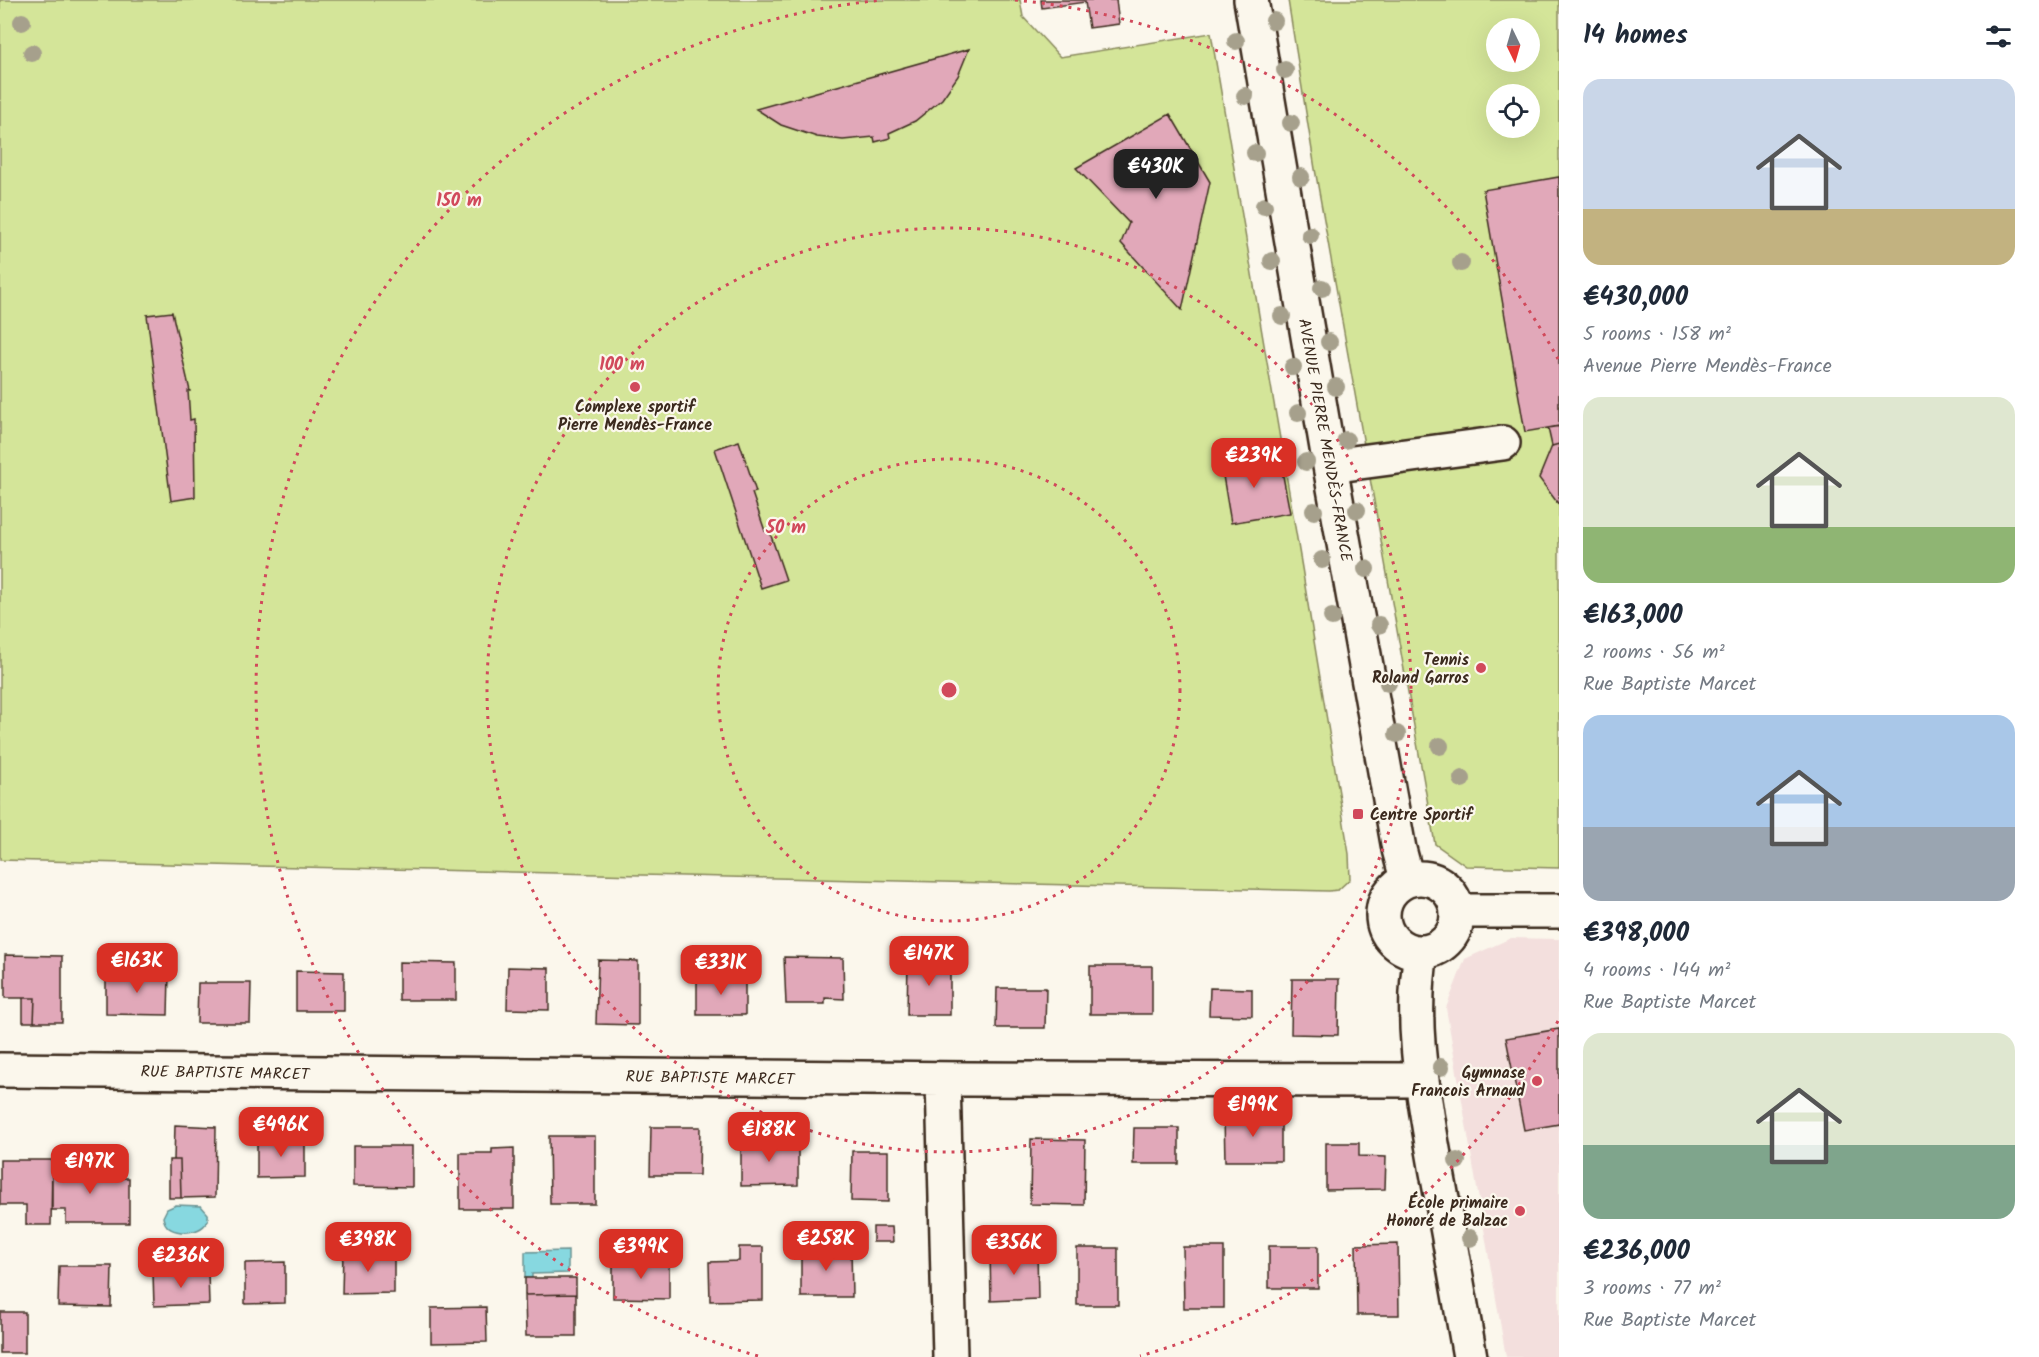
<!DOCTYPE html>
<html lang="en">
<head>
<meta charset="utf-8">
<style>
	body { margin:0; font-family:Kalam,sans-serif; background:#f2f2f3; color:#1f2937; height:100vh; display:flex; flex-direction:column; font-size:22px; white-space:nowrap }
	* { box-sizing:border-box; margin:0 }
	p { font-size:20px; color:#747a83 }
	.icon { flex:none; width:33px; height:33px; fill:none; stroke:currentColor; stroke-width:2; stroke-linecap:round; stroke-linejoin:round }
	.map { position:relative; flex:1; overflow:hidden }
	.panel { display:flex; flex-direction:column; background:#fff; width:480px }
	.panel>* { flex:none }
	.needle { width:39px; rotate:175deg }
	.controls { position:absolute; left:1486px; top:18px; display:grid; gap:12px }
	.controls a { display:grid; place-items:center; width:54px; height:54px; border-radius:50%; background:#fff; box-shadow:0 6px 24px #0002; font-size:30px }
	.price { position:absolute; translate:-50% -51px; padding:0 14px; border-radius:12px; background:#d93025; color:#fff; font-size:20px; line-height:39px; filter:drop-shadow(0 2px 3px #0008) }
	.price::after { content:''; position:absolute; left:50%; top:36px; width:18px; height:14px; margin-left:-9px; background:inherit; clip-path:polygon(0 0,100% 0,50% 100%) }
	.price.current { background:#222; color:#fff }
	ul { padding:0; list-style:none }
	li { display:grid; align-content:center; gap:12px; height:318px; padding:0 24px }
	li span { display:grid; place-items:center; height:186px; border-radius:18px; color:#555 }
	li>.icon { margin-inline-start:auto }
	span .icon { width:108px; height:108px; fill:#fffc; stroke-width:1 }
	li b { font-size:26px }
	h2 { display:flex; justify-content:space-between; align-items:center; height:72px; padding:0 24px; font-size:26px }
	main { display:flex; flex:1; min-height:0 }
	.map>svg:first-child { display:block }
	.built { fill:#f3dfdd }
	.green { fill:#d4e599; stroke:#88885c; stroke-width:1.5; fill-rule:evenodd }
	.water { fill:#87d8e0; stroke:#699292; stroke-width:1.5 }
	.building { fill:#e1a8b9; stroke:#3b2a1e; stroke-width:1.5 }
	.lines { fill:none; stroke-linecap:round; stroke-linejoin:round }
	.minor-casing { stroke:#3b2a1e; stroke-width:38 }
	.minor { stroke:#fbf7ec; stroke-width:33 }
	.tree { fill:#a6a08c }
	.ring { fill:none; stroke:#d1495b; stroke-width:3; stroke-dasharray:3 6 }
	.poi-dot { fill:#d1495b; stroke:#fbf7ec; stroke-width:2 }
	.labels { text-anchor:middle; stroke-width:4.5; stroke-linejoin:round; paint-order:stroke }
	.poi-label { font-size:16px; font-weight:bold; fill:#3b2a1e; stroke:#fbf7ec; text-anchor:end }
	.street-label { font-size:16px; fill:#3b2a1e; stroke:#fbf7ec }
	.centre { fill:#d1495b; stroke:#fbf7ec; stroke-width:3 }
	.ring-label { font-size:18px; text-anchor:middle; font-weight:bold; fill:#d1495b; stroke:#fbf7ec; stroke-width:4.5; stroke-linejoin:round; paint-order:stroke }
</style>
</head>
<body>
<main>
<div class="map">
<svg width="1559" height="1357" viewBox="0 0 1559 1357">
	<rect width="100%" height="100%" fill="#fbf7ec"/>
	<filter id="ink" filterUnits="userSpaceOnUse"><feTurbulence type="fractalNoise" baseFrequency=".0167" numOctaves="2"/><feDisplacementMap in="SourceGraphic" scale="12" xChannelSelector="R" yChannelSelector="G"/><feConvolveMatrix kernelMatrix="1 2 1 2 8 2 1 2 1" color-interpolation-filters="sRGB"/></filter>
	<g filter="url(#ink)">
		<path class="built" d="M1511,938L1559,939V1357H1506L1446,1008L1465,959Z"/>
		<path class="green" d="M0,0H1020L1023,17L1060,57L1211,33L1302,568L1349,854L1350,879L1338,890L1329,891L0,860Z
			M1288,0H1559V868L1466,866L1435,844L1315,169ZM1497,28H1530V62H1497ZM1497,94H1530V128H1497Z"/>
		<path class="water" d="M176,1205L201,1206L208,1214C210,1235 175,1236 167,1226C164,1223 164,1221 163,1217L167,1209Z
			M568,1251V1273L532,1274V1278H525V1252Z"/>
		<path class="building" d="M1041,0H1116L1119,24L1089,28L1085,2L1042,8Z
			M969,49L958,76L942,99L915,121L889,133L890,138L875,142L874,137L843,140L817,137L781,125L756,109Z
			M1170,114L1210,182L1182,310L1121,243L1129,223L1076,168Z
			M1559,177V426L1525,432L1483,190Z
			M172,312L190,391H188L190,420L194,419L195,497L171,501L147,315Z
			M1559,426V444L1552,446L1548,428Z
			M739,441L756,492L752,493L765,531L769,530L786,580L761,588L715,449Z
			M1559,444V505L1539,478L1552,446Z
			M1249,453L1252,465L1280,460L1290,513L1231,523L1220,458Z
			M5,955L62,956V1022H34L35,998H5Z
			M784,957L843,958L844,999L825,998V1004H786Z
			M908,959H950V1015H907Z
			M598,960L638,961V1025L596,1024Z
			M399,962L456,963V1000H399Z
			M1090,966H1152V1014H1090Z
			M508,967L549,968V1010L507,1009Z
			M296,971L344,972V1011H296Z
			M106,973L169,975L168,1015L106,1014Z
			M697,977H745V1015H697Z
			M1292,979H1339L1338,1035L1291,1034Z
			M198,983H251L250,1023H197Z
			M997,988H1046L1045,1028H996Z
			M1210,988L1252,989V1016L1209,1015Z
			M23,998H35L34,1022H23Z
			M1559,1029V1124L1524,1130L1506,1038Z
			M1281,1115V1161H1225L1224,1116Z
			M175,1125L216,1127L215,1197L181,1198L180,1160H174Z
			M651,1127H700L699,1175H650Z
			M1134,1128H1179V1164H1133Z
			M549,1136H595V1204H550Z
			M305,1137V1177L257,1178V1138Z
			M761,1139V1142H798V1185L741,1186V1140Z
			M1031,1139L1085,1140L1084,1205L1030,1204Z
			M1326,1143H1359V1156L1386,1157L1385,1189L1326,1190Z
			M353,1146H412V1187L353,1186Z
			M514,1148V1209H460V1153H492V1149Z
			M852,1151H888V1202L851,1201Z
			M0,1160H52L51,1225H26V1205H0Z
			M169,1160H180L181,1198H169Z
			M68,1165H109V1178H129V1223H66V1210H52V1167H67Z
			M873,1227H892L893,1242H873Z
			M1398,1244L1399,1315H1357L1356,1245Z
			M1269,1246H1318V1288H1269Z
			M739,1247H763V1300L710,1301L709,1262L739,1261Z
			M851,1247L852,1297H801V1248Z
			M1183,1247H1224V1308H1184Z
			M1077,1248H1118V1305H1077Z
			M1037,1250L1038,1299L991,1301L990,1252Z
			M343,1252H394V1293L342,1294Z
			M613,1260L669,1261V1299L613,1298Z
			M285,1262V1303L245,1304V1263Z
			M59,1266H112L111,1307L58,1306Z
			M208,1272L209,1304L154,1306L153,1273Z
			M525,1278H576V1294L525,1295Z
			M576,1294V1336H526L525,1295Z
			M486,1307L487,1342L431,1343V1308Z
			M0,1312H25V1353H0Z"/>
		<g class="lines">
			<g class="minor-casing">
				<path id="minor" d="M1251,0L1330,466L1399,849L1407,879
					M1330,466L1503,443
					M1383 915a37 37 0 1 1 74 0a37 37 0 1 1-74 0Z
					M1458,911H1559
					M1421,953C1409,1025 1424,1096 1436,1167C1448,1230 1459,1294 1470,1357
					M0,1070L968,1079L1421,1080
					M943,1079L950,1357"/>
			</g>
			<use href="#minor" class="minor"/>
		</g>
		<g class="tree">
			<circle cx="1274" cy="21" r="9"/>
			<circle cx="22" cy="22" r="9"/>
			<circle cx="1236" cy="41" r="9"/>
			<circle cx="32" cy="53" r="9"/>
			<circle cx="1285" cy="70" r="9"/>
			<circle cx="1245" cy="96" r="9"/>
			<circle cx="1291" cy="123" r="9"/>
			<circle cx="1255" cy="153" r="9"/>
			<circle cx="1301" cy="177" r="9"/>
			<circle cx="1264" cy="206" r="9"/>
			<circle cx="1310" cy="235" r="9"/>
			<circle cx="1272" cy="261" r="9"/>
			<circle cx="1461" cy="263" r="9"/>
			<circle cx="1322" cy="288" r="9"/>
			<circle cx="1282" cy="316" r="9"/>
			<circle cx="1329" cy="342" r="9"/>
			<circle cx="1293" cy="367" r="9"/>
			<circle cx="1336" cy="387" r="9"/>
			<circle cx="1298" cy="413" r="9"/>
			<circle cx="1346" cy="440" r="9"/>
			<circle cx="1306" cy="462" r="9"/>
			<circle cx="1357" cy="510" r="9"/>
			<circle cx="1314" cy="511" r="9"/>
			<circle cx="1322" cy="560" r="9"/>
			<circle cx="1366" cy="569" r="9"/>
			<circle cx="1332" cy="617" r="9"/>
			<circle cx="1379" cy="625" r="9"/>
			<circle cx="1388" cy="683" r="9"/>
			<circle cx="1397" cy="734" r="9"/>
			<circle cx="1440" cy="746" r="9"/>
			<circle cx="1462" cy="779" r="9"/>
			<circle cx="1441" cy="1067" r="9"/>
			<circle cx="1457" cy="1161" r="9"/>
			<circle cx="1470" cy="1238" r="9"/>
		</g>
	</g>
	<g class="ring">
		<circle cx="949" cy="690" r="231"/>
		<circle cx="949" cy="690" r="462"/>
		<path d="M1558 1021A693 693 0 0 1 1140 1356M758 1356A693 693 0 0 1 883 0M1015 0A693 693 0 0 1 1558 359"/>
	</g>
	<g class="poi-dot">
		<circle cx="635" cy="387" r="6"/>
		<circle cx="1481" cy="668" r="6"/>
		<rect x="1352" y="808" width="12" height="12" rx="3"/>
		<circle cx="1537" cy="1081" r="6"/>
		<circle cx="1520" cy="1211" r="6"/>
	</g>
	<g class="labels">
		<g class="poi-label">
			<text x="635" y="412" text-anchor="middle">Complexe sportif<tspan x="635" dy="18">Pierre Mendès-France</tspan></text>
			<text x="1469" y="665">Tennis<tspan x="1469" dy="18">Roland Garros</tspan></text>
			<text x="1370" y="820" text-anchor="start">Centre Sportif</text>
			<text x="1525" y="1078">Gymnase<tspan x="1525" dy="18">Francois Arnaud</tspan></text>
			<text x="1508" y="1208">École primaire<tspan x="1508" dy="18">Honoré de Balzac</tspan></text>
		</g>
		<g class="street-label">
			<text transform="translate(1326 440) rotate(80)" y="6">AVENUE PIERRE MENDÈS-FRANCE</text>
			<text transform="translate(225 1072) rotate(1)" y="6">RUE BAPTISTE MARCET</text>
			<text transform="translate(710 1077) rotate(1)" y="6">RUE BAPTISTE MARCET</text>
		</g>
	</g>
	<circle cx="949" cy="690" r="9" class="centre"/>
	<g class="ring-label">
		<text x="459" y="206">150 m</text>
		<text x="622" y="370">100 m</text>
		<text x="786" y="533">50 m</text>
	</g>
</svg>
<div class="controls">
<a><svg class="needle" viewBox="-14 -14 28 28"><path d="M0-13l5 13h-10z" fill="#e53935"/><path d="M0 13l5-13h-10z" fill="#747a83"/></svg></a>
<a><svg class="icon" aria-label="locate" viewBox="0 0 24 24"><circle cx="12" cy="12" r="6"/><path d="M12 2v4M12 18v4M2 12h4M18 12h4"/></svg></a>
</div>
<b class="price current" style="left:1156px;top:200px">€430K</b>
<b class="price" style="left:1254px;top:489px">€239K</b>
<b class="price" style="left:929px;top:987px">€147K</b>
<b class="price" style="left:137px;top:994px">€163K</b>
<b class="price" style="left:721px;top:996px">€331K</b>
<b class="price" style="left:1253px;top:1138px">€199K</b>
<b class="price" style="left:281px;top:1158px">€496K</b>
<b class="price" style="left:769px;top:1163px">€188K</b>
<b class="price" style="left:90px;top:1195px">€197K</b>
<b class="price" style="left:826px;top:1272px">€258K</b>
<b class="price" style="left:368px;top:1273px">€398K</b>
<b class="price" style="left:1014px;top:1276px">€356K</b>
<b class="price" style="left:641px;top:1280px">€399K</b>
<b class="price" style="left:181px;top:1289px">€236K</b>
</div>
<section class="panel">
<h2>14 homes<svg class="icon" aria-label="filters" viewBox="0 0 24 24"><path d="M4 7h16M4 17h16"/><circle cx="9" cy="7" r="2"/><circle cx="15" cy="17" r="2"/></svg></h2>
<ul>
<li><span style="background:linear-gradient(#c9d6e8 70%,#c2b280 0)"><svg class="icon" aria-label="home" viewBox="0 0 24 24"><path d="M3 11l9-7 9 7M6 9v11h12V9"/></svg></span><div><b>€430,000</b><p>5 rooms · 158 m²</p><p>Avenue Pierre Mendès-France</p></div></li>
<li><span style="background:linear-gradient(#dfe7d0 70%,#8fb573 0)"><svg class="icon" aria-label="home" viewBox="0 0 24 24"><path d="M3 11l9-7 9 7M6 9v11h12V9"/></svg></span><div><b>€163,000</b><p>2 rooms · 56 m²</p><p>Rue Baptiste Marcet</p></div></li>
<li><span style="background:linear-gradient(#a9c7e8 60%,#9aa5b1 0)"><svg class="icon" aria-label="home" viewBox="0 0 24 24"><path d="M3 11l9-7 9 7M6 9v11h12V9"/></svg></span><div><b>€398,000</b><p>4 rooms · 144 m²</p><p>Rue Baptiste Marcet</p></div></li>
<li><span style="background:linear-gradient(#dfe7d0 60%,#7fa58c 0)"><svg class="icon" aria-label="home" viewBox="0 0 24 24"><path d="M3 11l9-7 9 7M6 9v11h12V9"/></svg></span><div><b>€236,000</b><p>3 rooms · 77 m²</p><p>Rue Baptiste Marcet</p></div></li>
</ul>
</section>
</main>
</body>
</html>
